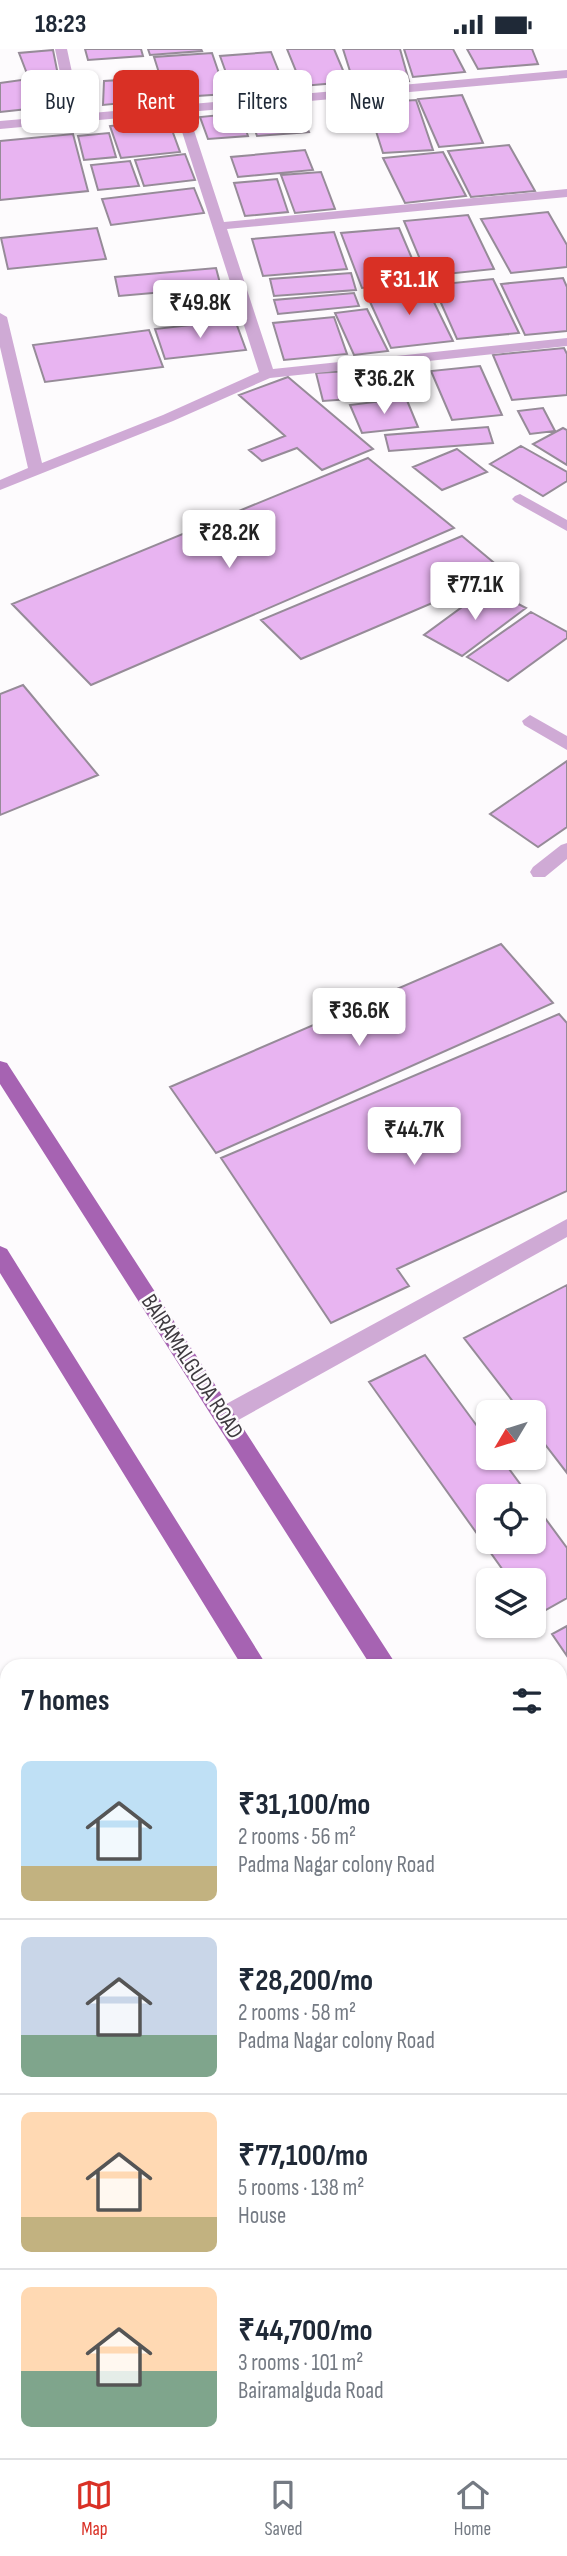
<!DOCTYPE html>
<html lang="en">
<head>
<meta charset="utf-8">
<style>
	body { margin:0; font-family:"Sofia Sans Condensed",sans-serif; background:#f6f6f7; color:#1f2937; height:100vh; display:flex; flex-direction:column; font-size:26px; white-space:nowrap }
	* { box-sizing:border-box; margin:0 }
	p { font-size:23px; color:#747a83 }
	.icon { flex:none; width:38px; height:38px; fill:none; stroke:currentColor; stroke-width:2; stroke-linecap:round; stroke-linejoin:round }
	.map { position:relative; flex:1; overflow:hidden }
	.drawer { position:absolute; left:0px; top:1610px; width:567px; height:800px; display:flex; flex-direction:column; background:#fff; border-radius:21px 21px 0 0; box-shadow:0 2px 5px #0004 }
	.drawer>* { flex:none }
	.hud { position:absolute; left:21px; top:21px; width:525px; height:63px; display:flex; gap:14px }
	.needle { width:46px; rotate:232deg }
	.fabs { position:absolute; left:476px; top:1351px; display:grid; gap:14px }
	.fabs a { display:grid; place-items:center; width:70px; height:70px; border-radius:10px; background:#fff; box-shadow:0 2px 5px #0004; font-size:35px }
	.price { position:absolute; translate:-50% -60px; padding:0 16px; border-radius:7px; background:#fff; color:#222; font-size:23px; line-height:46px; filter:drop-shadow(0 2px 4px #0008) }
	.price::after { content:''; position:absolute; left:50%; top:42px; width:21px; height:16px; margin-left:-10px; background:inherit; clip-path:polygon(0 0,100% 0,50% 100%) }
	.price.on { background:#d93025; color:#fff }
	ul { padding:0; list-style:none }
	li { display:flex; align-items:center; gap:21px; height:175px; padding:0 21px }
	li+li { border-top:2px solid #e0e1e3 }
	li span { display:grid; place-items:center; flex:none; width:196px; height:140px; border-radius:10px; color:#555 }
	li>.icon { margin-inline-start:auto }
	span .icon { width:84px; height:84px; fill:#fffc; stroke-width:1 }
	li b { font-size:30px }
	h2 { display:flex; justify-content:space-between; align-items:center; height:84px; padding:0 21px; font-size:30px }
	.pill { padding:0 24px; border-radius:10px; background:#fff; box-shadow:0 2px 5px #0004; font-size:24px; line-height:63px }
	.pill.on { background:#d93025; color:#fff }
	.status { display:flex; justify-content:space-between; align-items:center; height:49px; padding:0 35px; background:#fff; direction:ltr }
	.status svg { height:19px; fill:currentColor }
	.dock { display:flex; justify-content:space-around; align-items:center; height:98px; border-top:2px solid #e0e1e3; background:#fff; font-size:19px; color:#747a83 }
	.dock a { display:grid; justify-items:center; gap:4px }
	.dock .on { color:#d93025 }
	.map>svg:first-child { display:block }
	.building { fill:#e8b4f1; stroke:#968b98; stroke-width:2 }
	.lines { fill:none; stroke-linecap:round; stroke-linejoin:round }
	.minor { fill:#cfaad5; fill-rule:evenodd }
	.major { fill:#a663b2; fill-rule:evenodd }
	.labels { text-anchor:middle; stroke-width:5; stroke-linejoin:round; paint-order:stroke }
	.street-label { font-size:23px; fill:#3f3b40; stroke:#fdfbfd }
</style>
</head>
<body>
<div class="status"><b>18:23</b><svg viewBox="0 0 49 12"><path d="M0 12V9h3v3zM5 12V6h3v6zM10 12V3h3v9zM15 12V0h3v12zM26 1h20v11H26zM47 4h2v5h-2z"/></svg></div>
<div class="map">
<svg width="567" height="2409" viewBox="0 0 567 2409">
	<rect width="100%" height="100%" fill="#fdfbfd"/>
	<path class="building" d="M85,0H141L143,7L88,11Z
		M148,0H201L202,2L150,6Z
		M287,0H334L348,33L302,37Z
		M343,0H400L409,32L354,35Z
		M404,0H453L465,23L413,28Z
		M467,0H532L538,15L478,20Z
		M53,1L64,56L0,63V34L29,30L19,4Z
		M271,3L285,38L233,43L220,7Z
		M212,4L226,45L167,49L154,8Z
		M153,29V51L103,56L104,32Z
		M462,46L483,94L439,98L418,50Z
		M416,51L433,101L383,104L367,54Z
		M299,59L309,83L257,87L249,63Z
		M240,64L248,87L208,90L200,68Z
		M168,70L180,103L121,109L110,77Z
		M109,84L116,108L84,111L78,87Z
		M73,85L88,142L0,151V92Z
		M509,96L535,142L471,148L448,102Z
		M305,101L313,121L238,128L231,108Z
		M443,103L466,147L405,154L383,109Z
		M185,105L195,131L144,137L135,111Z
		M130,112L139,137L98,141L91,116Z
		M321,123L335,160L295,164L281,126Z
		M277,130L288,163L245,167L234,134Z
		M194,139L204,164L111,176L102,150Z
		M548,163L567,196V218L511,224L481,170Z
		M468,166L494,220L427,227L404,172Z
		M97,179L106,210L8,220L1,189Z
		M399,179L422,233L362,239L341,184Z
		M334,183L347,220L263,227L252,190Z
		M216,219L221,238L119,247L115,228Z
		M351,224L356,241L274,247L270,230Z
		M563,229L567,238V282L525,286L501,235Z
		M493,230L519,284L457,290L433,236Z
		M426,237L453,292L391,299L366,244Z
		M354,244L359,257L278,265L274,251Z
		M367,260L388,302L354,306L335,264Z
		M334,268L347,305L284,311L273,274Z
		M235,271L246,301L165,310L155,280Z
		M149,281L163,318L45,333L33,296Z
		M564,299L567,305V346L512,351L493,306Z
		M480,317L502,366L452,371L431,322Z
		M399,319L407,346L323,352L316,324Z
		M288,328L373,400L322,421L297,399L262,412L249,401L285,387L239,346Z
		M406,349L418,378L362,384L350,356Z
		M543,359L555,382L530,385L518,362Z
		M488,378L493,394L389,402L385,386Z
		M563,379L567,381V416L533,395Z
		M521,397L567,423V432L543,447L490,415Z
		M457,400L487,423L442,441L413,418Z
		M368,409L454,479L91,636L12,555Z
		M462,487L505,523L301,610L261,571Z
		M488,539L526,559L462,607L424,586Z
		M531,563L567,583V589L508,632L467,608Z
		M23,636L98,726L0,766V645Z
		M567,712V778L538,798L490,765Z
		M501,895L553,954L216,1104L170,1038Z
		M559,965L567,974V1142L397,1220L409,1237L331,1274L221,1109Z
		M567,1236V1424L534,1381V1363H521L464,1289Z
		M425,1306L488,1392V1409H501L529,1447H488V1493H534V1454L567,1499V1549L535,1567L534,1531H510L369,1333Z
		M567,1577V1607L552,1585Z
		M0,1740L7,1749V2005L0,2011Z
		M363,2403H475L468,2409H367Z"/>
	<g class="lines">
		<path class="minor" d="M55,0H67L81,65L567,21V29L188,63L224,173L567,140V148L227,180L273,320L567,289V297L270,329L173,372L0,441V431L28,419L0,298V264L7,268L42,414L163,366L259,323L176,64L0,80V72L69,66Z
			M520,445L567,471V482L515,453L512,450L515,447Z
			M530,666L567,687V701L524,676L522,672Z
			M567,794V810L545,828H533L530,823L533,818L561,796Z
			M567,1170V1188L233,1374L225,1377L217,1374L214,1367L217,1360Z
			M73,2403H106L104,2409H70Z"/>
		<path class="major" d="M0,1012L7,1014L397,1617H371L0,1035Z
			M0,1197L7,1200L267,1617H242L0,1224Z
			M560,1878L567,1881V1915L560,1912Z
			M560,2109L567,2112V2149L560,2146Z"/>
	</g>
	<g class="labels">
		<g class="street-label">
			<text transform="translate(193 1317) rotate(57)" y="8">BAIRAMALGUDA ROAD</text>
		</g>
	</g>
</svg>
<div class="fabs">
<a><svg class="needle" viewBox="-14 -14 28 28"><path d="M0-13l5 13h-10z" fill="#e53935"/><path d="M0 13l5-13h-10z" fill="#747a83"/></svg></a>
<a><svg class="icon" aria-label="locate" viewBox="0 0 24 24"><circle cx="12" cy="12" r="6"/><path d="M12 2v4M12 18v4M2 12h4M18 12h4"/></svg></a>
<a><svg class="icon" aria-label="layers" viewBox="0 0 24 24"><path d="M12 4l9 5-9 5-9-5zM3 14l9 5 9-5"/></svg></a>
</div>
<b class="price on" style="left:409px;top:268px">₹31.1K</b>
<b class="price" style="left:200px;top:291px">₹49.8K</b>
<b class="price" style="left:384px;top:367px">₹36.2K</b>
<b class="price" style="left:229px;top:521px">₹28.2K</b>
<b class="price" style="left:475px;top:573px">₹77.1K</b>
<b class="price" style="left:359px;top:999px">₹36.6K</b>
<b class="price" style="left:414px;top:1118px">₹44.7K</b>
<div class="hud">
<a class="pill">Buy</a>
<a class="pill on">Rent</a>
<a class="pill">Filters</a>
<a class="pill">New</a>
</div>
<section class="drawer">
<h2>7 homes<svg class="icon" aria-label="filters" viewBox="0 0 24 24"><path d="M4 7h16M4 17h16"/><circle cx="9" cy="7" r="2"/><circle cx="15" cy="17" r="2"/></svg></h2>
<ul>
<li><span style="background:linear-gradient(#bfe0f5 75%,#c2b280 0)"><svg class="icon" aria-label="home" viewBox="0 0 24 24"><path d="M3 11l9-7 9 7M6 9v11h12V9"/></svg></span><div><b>₹31,100/mo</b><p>2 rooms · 56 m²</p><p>Padma Nagar colony Road</p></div></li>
<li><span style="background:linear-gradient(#c9d6e8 70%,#7fa58c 0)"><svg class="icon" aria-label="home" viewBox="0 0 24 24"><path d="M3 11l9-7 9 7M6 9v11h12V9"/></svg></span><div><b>₹28,200/mo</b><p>2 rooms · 58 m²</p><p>Padma Nagar colony Road</p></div></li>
<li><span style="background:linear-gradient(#ffd9b3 75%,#c2b280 0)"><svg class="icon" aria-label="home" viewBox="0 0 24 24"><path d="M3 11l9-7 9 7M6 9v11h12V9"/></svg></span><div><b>₹77,100/mo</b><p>5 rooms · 138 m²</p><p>House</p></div></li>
<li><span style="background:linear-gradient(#ffd9b3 60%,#7fa58c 0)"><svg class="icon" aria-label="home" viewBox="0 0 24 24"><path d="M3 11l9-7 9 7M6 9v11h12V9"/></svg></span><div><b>₹44,700/mo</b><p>3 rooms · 101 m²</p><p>Bairamalguda Road</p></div></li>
</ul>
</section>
</div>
<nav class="dock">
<a class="on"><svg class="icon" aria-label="map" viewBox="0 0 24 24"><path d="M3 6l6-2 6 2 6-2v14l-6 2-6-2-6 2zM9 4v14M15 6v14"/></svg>Map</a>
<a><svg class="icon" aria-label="saved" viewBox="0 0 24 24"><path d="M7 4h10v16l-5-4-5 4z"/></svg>Saved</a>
<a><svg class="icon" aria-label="home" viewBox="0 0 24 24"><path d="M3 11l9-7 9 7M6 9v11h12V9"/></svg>Home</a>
</nav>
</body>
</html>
